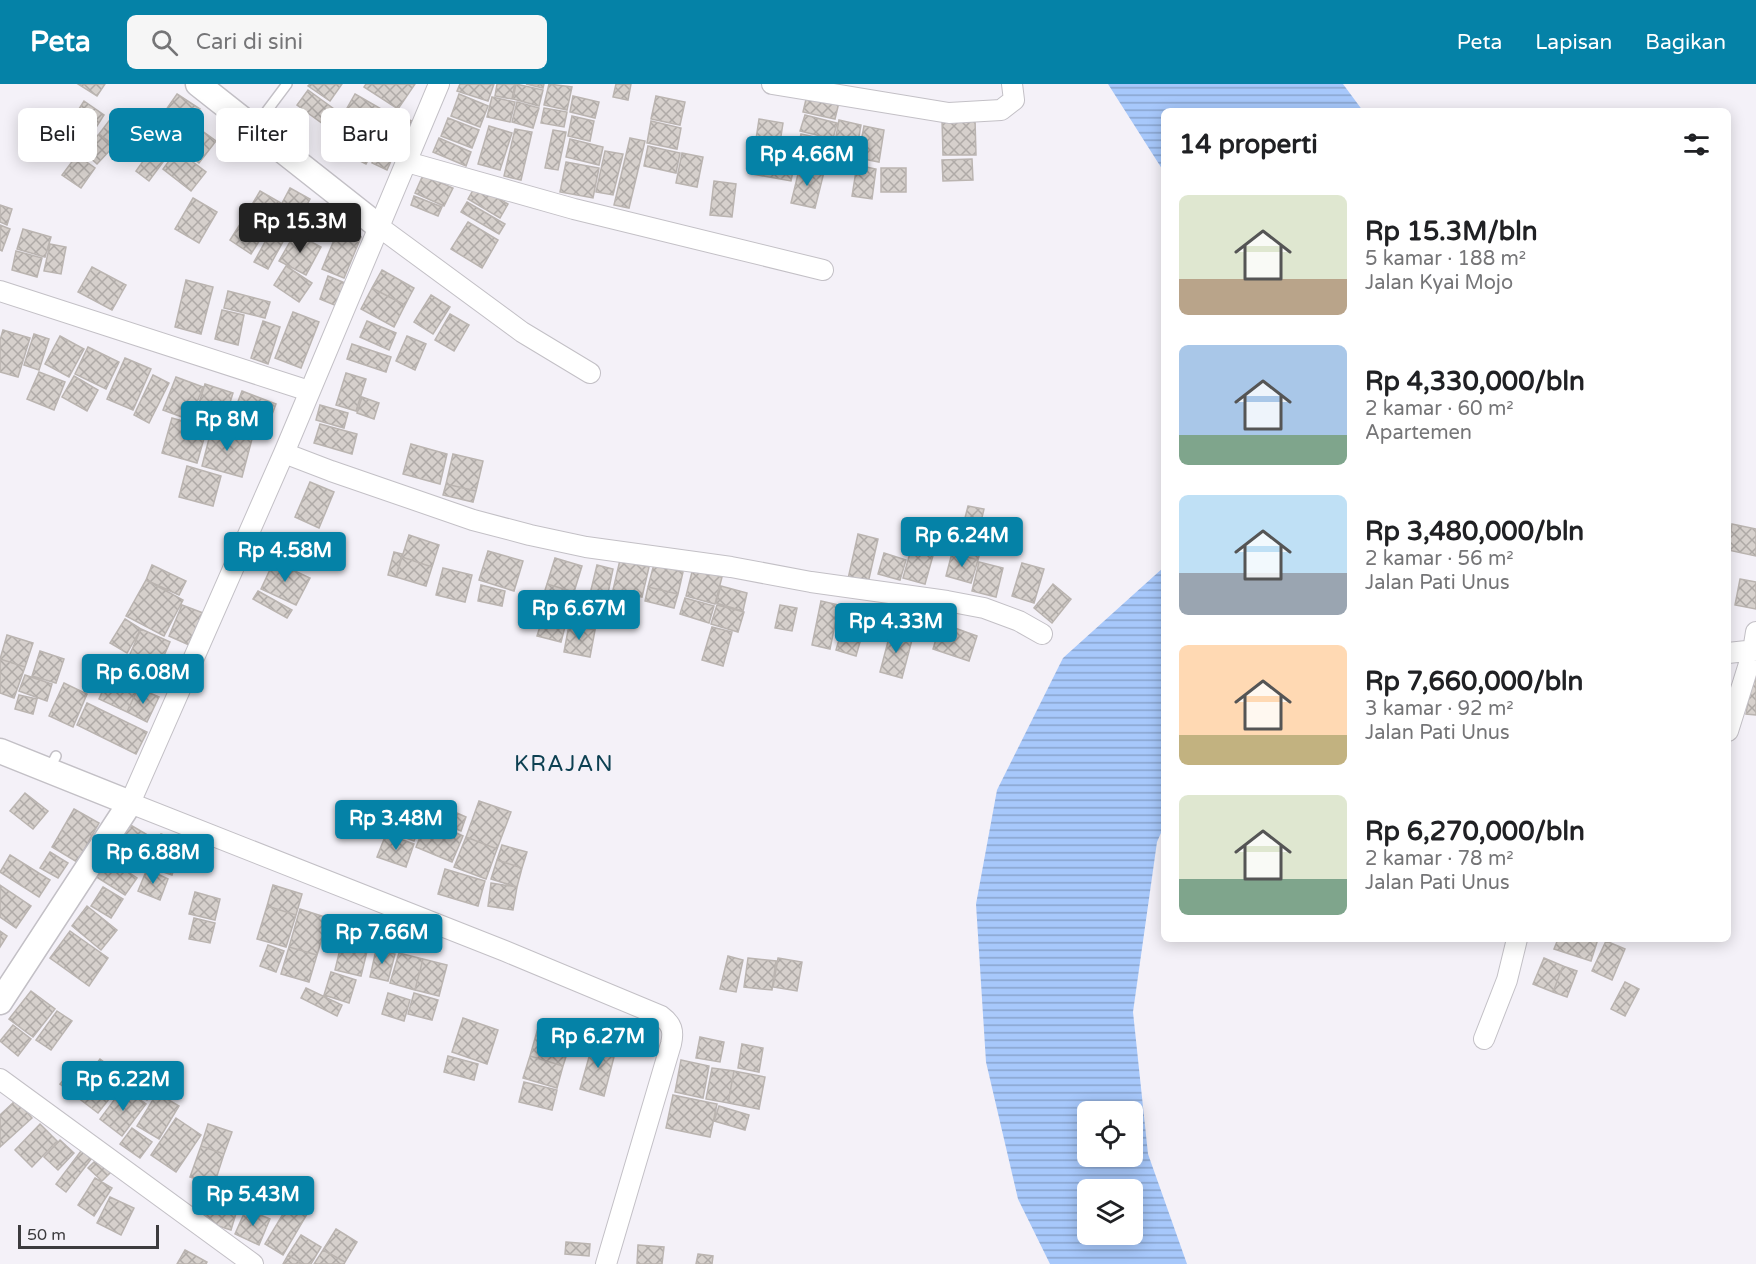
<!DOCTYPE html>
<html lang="id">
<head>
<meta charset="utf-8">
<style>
	body { margin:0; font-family:"Varela Round",sans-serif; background:#f6f6f6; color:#202124; height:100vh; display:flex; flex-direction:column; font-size:22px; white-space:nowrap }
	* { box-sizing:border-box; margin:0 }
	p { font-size:20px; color:#757577 }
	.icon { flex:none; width:33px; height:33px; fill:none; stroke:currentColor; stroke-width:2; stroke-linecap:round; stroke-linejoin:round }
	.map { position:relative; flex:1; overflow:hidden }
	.panel { position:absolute; left:1161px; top:24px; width:570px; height:834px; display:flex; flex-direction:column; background:#fff; border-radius:9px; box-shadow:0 3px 15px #0003 }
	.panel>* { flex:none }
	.banner { position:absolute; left:18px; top:24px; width:570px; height:54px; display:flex; gap:12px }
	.controls { position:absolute; left:1077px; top:1017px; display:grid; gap:12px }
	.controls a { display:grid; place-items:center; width:66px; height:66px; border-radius:9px; background:#fff; box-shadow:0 3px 15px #0003; font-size:30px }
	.scale { position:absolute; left:18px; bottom:15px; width:141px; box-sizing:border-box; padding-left:6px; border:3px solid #3c3b3e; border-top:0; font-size:16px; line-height:21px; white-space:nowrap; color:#3c3b3e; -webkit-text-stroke:4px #f4f1f8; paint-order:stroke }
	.price { position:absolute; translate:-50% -51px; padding:0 14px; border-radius:6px; background:#0582a7; color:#fff; font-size:20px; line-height:39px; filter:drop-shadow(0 2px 3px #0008) }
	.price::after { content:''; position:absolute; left:50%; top:36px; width:18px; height:14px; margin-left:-9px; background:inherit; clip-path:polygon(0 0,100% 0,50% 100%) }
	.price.active { background:#222; color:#fff }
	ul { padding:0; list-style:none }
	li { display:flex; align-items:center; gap:18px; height:150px; padding:0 18px }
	li span { display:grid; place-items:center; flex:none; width:168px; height:120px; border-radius:9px; color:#555 }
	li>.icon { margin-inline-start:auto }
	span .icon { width:72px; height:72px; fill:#fffc; stroke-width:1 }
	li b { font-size:26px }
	h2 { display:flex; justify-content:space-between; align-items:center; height:72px; padding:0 18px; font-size:26px }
	.tag { padding:0 21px; border-radius:9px; background:#fff; box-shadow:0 3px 15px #0003; font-size:21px; line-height:54px }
	.tag.active { background:#0582a7; color:#fff }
	header { display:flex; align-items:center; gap:36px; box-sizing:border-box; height:84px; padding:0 30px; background:#0582a7; color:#fff }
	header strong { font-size:28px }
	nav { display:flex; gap:33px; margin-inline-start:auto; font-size:21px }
	.search { width:420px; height:54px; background:#f6f6f6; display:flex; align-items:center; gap:15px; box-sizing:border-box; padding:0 21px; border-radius:9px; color:#757577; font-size:22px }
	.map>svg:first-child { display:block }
	.water { fill:url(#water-rules); fill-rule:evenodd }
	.building { fill:url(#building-cross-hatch); stroke:#bab4b0; stroke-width:1.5 }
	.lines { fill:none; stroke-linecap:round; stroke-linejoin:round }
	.service-casing { stroke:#c3c0c6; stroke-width:12 }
	.minor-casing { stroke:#c3c0c6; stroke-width:22 }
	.tertiary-casing { stroke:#c3c0c6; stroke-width:27 }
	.service { stroke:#fff; stroke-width:9 }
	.minor { stroke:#fff; stroke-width:20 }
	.tertiary { stroke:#fff; stroke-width:24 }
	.labels { text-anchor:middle; stroke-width:6; stroke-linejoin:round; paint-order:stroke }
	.neighbourhood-label { font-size:22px; letter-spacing:1.5px; fill:#0d4052; stroke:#f4f1f8 }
</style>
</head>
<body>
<header>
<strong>Peta</strong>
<div class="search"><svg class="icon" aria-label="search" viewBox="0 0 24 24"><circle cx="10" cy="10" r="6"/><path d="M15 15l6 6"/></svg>Cari di sini</div>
<nav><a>Peta</a><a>Lapisan</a><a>Bagikan</a></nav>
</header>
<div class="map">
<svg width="1756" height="1180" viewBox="0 0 1756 1180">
	<defs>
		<pattern id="water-rules" width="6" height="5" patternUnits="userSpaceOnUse" patternTransform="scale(1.5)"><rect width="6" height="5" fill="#a7c8fb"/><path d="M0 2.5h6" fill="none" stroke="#89a4cd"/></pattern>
		<pattern id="building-cross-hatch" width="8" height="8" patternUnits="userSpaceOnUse" patternTransform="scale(1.5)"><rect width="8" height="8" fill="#d6d0cc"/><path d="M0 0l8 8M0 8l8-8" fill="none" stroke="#afaaa7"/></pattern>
	</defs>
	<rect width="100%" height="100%" fill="#f4f1f8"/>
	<path class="water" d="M1108,0H1343L1363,27H1164V88Z
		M1164,483V742L1157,758L1133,928L1148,1070L1187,1180H1050L1018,1115L986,978L976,820L997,706L1063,574ZM1088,1028H1132V1072H1088ZM1088,1106H1132V1150H1088Z"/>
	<path class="building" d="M78,0H105L97,12Z
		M310,0H342L330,17L308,2Z
		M366,0H415L398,25L364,3Z
		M460,0H494L488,17L457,7Z
		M497,0H515L512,15L495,12Z
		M516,0L543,6L539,22L513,15Z
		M526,0H544L543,4Z
		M549,0L572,3L567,26L544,21Z
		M616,0H631L628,16L613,13Z
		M308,6L334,25L323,40L297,21Z
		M808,7L840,14L835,35L803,28Z
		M177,10L200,25L177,59L154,43Z
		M355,10L383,26L369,49L342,33Z
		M459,10L488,22L480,43L451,32Z
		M573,12L599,18L595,34L570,28Z
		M656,12L685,18L680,41L651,35Z
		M492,13L515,18L510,38L487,33Z
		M84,17L104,31L97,42L77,28Z
		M517,18L539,24L533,44L512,38Z
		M544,24L567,28L564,43L541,39Z
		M389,26L412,37L400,64L377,53Z
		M115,29L146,52L130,73L99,50Z
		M76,30L96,45L80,67L60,53Z
		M805,31L837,39L833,55L800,47Z
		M572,32L594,37L590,57L568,52Z
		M448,34L479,46L472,64L441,52Z
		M759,35L783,39L779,65L755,62Z
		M975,35L976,71H943L942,36Z
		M839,36L861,41L855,74L833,69Z
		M651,37L681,44L677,65L647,59Z
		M194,41L216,57L199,79L177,63Z
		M489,42L512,49L500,86L478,80Z
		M864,42L884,46L879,78L858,74Z
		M515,45L532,48L521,96L504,92Z
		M553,46L566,48L558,86L545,84Z
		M99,50L113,63L97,80L83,67Z
		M360,50L377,59L366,80L348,71Z
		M801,50L820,54L816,72L797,68Z
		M161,52L175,62L149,97L136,87Z
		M439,54L471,68L466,82L433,68Z
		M630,54L645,57L629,124L614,121Z
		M570,55L603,63L599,81L566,73Z
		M380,61L395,68L387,86L372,79Z
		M648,62L680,69L676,89L644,82Z
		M757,65L796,73L791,97L752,90Z
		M177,66L206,88L191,107L163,85Z
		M605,67L623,70L613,111L596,108Z
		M682,69L703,73L697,103L676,99Z
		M77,71L95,84L81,104L62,91Z
		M972,75L973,96L943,97L942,76Z
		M566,78L599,84L593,114L560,108Z
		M857,81L876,85L872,115L852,112Z
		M800,82L824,88L815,124L791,119Z
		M881,84H906V108H881Z
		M423,91L453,104L444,122L415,109Z
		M714,97L736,100L732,133L710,131Z
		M476,101L508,120L500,134L468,115Z
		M290,104L310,115L289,154L269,144Z
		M260,107L281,119L263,148L243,136Z
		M414,112L442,123L438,132L411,121Z
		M193,114L217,128L199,159L175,145Z
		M467,118L505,140L499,150L461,128Z
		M0,121L12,125L7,141L0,138Z
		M242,137L263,151L251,170L230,156Z
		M468,138L498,156L482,184L451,165Z
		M0,141L10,145L2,167L0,166Z
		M339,144L361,153L344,194L322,185Z
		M23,145L51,153L45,173L17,165Z
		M271,147L285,154L268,185L254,178Z
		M295,149L321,163L306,191L279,177Z
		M50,160L66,163L61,190L44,187Z
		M16,167L42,174L37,193L12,186Z
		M286,182L312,199L299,218L274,201Z
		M92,183L126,201L112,226L78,208Z
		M382,186L414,204L405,221L372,204Z
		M328,192L345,199L337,222L320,215Z
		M186,196L213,203L201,250L175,243Z
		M372,204L405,221L394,243L361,225Z
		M228,207L270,218L265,234L224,224Z
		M431,211L450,223L433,250L414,238Z
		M222,226L244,231L238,261L215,255Z
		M293,228L319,238L301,284L275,274Z
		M450,230L469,241L454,267L435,256Z
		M263,237L280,243L268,280L251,274Z
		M367,237L396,249L389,266L360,253Z
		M3,246L30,254L18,293L0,288V256Z
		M34,250L49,255L39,286L24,281Z
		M60,252L84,265L69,293L45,280Z
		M407,252L426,260L415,286L396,277Z
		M352,260L391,273L386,288L347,275Z
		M88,263L119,278L106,305L75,290Z
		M125,274L151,285L133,326L107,315Z
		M39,288L65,298L54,326L27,315Z
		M346,289L366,295L356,327L336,321Z
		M153,291L169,299L149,339L134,331Z
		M74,292L98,306L87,327L62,313Z
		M176,293L203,303L190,336L163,326Z
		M205,300L233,309L222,344L194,335Z
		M242,307L276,320L263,354L229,341Z
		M362,313L379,319L374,335L357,329Z
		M320,321L348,329L344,344L316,336Z
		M172,334L207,344L197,379L162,369Z
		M320,340L357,350L352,370L314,359Z
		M212,343L252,355L242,393L202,382Z
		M411,360L447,370L440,400L403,390Z
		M453,370L483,377L476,407L446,400Z
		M187,382L221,392L213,422L179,413Z
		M310,398L334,408L319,444L295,433Z
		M446,400L476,407L473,418L443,411Z
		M968,422L984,425L977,454L961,450Z
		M1732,440L1756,445V472L1728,466Z
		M858,450L878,455L868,499L848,495Z
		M409,451L439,461L432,483L402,473Z
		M956,453L982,460L978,476L952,469Z
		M912,462L934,468L925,500L903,494Z
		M488,467L523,477L514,507L479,496Z
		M394,468L402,470L396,493L388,491Z
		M884,469L906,476L900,496L878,490Z
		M952,469L978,476L971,499L946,492Z
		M402,473L432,483L426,502L396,493Z
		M555,474L582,482L574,508L547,500Z
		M620,476L649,483L642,513L613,506Z
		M274,477L310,494L296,521L261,505Z
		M979,478L1003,484L996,513L972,507Z
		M1022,479L1044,485L1034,519L1012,512Z
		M654,480L683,488L678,510L648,503Z
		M152,481L186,497L179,511L146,496Z
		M597,481L613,485L607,514L590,510Z
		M443,484L472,491L465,518L436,511Z
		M693,484L722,493L715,520L686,512Z
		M1740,495L1756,498V525L1735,521Z
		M146,496L183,516L164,552L126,532Z
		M547,500L574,508L566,536L538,528Z
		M1053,500L1071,515L1052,539L1034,524Z
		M481,501L505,507L502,522L478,517Z
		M721,502L747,509L743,527L716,519Z
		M648,503L678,510L674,524L645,517Z
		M258,507L292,526L287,534L253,515Z
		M574,508L601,513L598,527L572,522Z
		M685,514L714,522L709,539L680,530Z
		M821,517L839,521L830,565L812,561Z
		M182,521L203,529L189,561L169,552Z
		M717,521L744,528L738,548L711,540Z
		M780,521L797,524L792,547L775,544Z
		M572,522L598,527L595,546L569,541Z
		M848,525L868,530L856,572L836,566Z
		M543,533L566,539L561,558L537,552Z
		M125,535L141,545L127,569L110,559Z
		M941,539L977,552L969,577L933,565Z
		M569,541L595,546L590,573L564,568Z
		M712,543L732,548L723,582L702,576Z
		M141,545L170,558L159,583L130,570Z
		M891,546L913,552L902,594L880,588Z
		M7,551L33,559L25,583L0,575Z
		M40,567L64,575L56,599L32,592Z
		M0,575L25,583L14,614L0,609Z
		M1753,588L1756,589V631L1746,630Z
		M25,591L52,600L47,617L19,607Z
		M110,591L138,604L127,628L99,615Z
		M64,599L87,610L73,643L49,632Z
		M138,604L159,613L147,638L127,628Z
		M19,611L37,615L33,630L15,625Z
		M87,619L147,648L136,670L77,641Z
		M25,709L48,727L33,745L10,727Z
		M399,717L426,727L414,757L388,747Z
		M479,717L511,728L497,765L466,753Z
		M436,720L466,733L461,747L430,734Z
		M74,725L99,739L77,778L52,763Z
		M427,736L463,752L452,778L416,763Z
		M127,739L146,750L126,786L107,774Z
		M161,750L183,758L172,791L149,783Z
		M386,750L414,760L406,783L377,773Z
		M466,753L497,765L486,795L454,783Z
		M502,761L527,768L522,784L497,776Z
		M50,768L68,779L58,794L40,784Z
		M10,771L50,796L39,813L0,788Z
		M107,774L137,794L125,811L95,792Z
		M497,776L522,784L517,803L491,795Z
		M147,785L168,795L160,816L138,807Z
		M445,785L485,797L478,822L438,810Z
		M491,799L517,803L513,826L488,822Z
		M0,801L31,822L16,844L0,833Z
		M273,801L302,810L296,831L267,822Z
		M103,803L123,815L111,834L91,822Z
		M195,808L220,815L215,836L189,830Z
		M87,822L117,846L101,866L72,842Z
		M267,822L296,831L286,863L257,855Z
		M300,825L328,834L317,871L289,863Z
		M194,834L215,839L210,859L189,855Z
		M0,847L7,852L0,863Z
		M70,847L108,874L89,902L50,874Z
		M343,853L369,859L361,892L335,886Z
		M1558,855H1598L1591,877L1554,865Z
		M1606,857L1625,865L1612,896L1592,887Z
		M268,861L284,867L276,888L260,882Z
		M289,863L317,871L309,898L281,890Z
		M376,866L395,870L388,897L370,893Z
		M399,869L423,875L415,906L390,899Z
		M728,872L743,876L736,908L720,905Z
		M748,874L776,877L772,906L744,903Z
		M778,874L802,878L797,907L773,903Z
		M1544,874L1563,882L1553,908L1533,900Z
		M423,875L447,881L439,912L415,906Z
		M1563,882L1577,887L1567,913L1553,908Z
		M331,888L356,896L349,919L324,911Z
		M1625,898L1639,905L1625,932L1611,925Z
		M306,904L342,921L337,932L301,914Z
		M31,907L55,925L33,953L9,935Z
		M388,909L410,916L404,937L382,930Z
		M414,909L438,916L432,936L408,930Z
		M57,927L72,937L51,966L36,956Z
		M463,934L498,946L487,980L452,968Z
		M13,941L31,955L18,972L0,957Z
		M538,944L572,954L563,982L530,972Z
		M700,953L724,958L720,978L696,974Z
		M593,959L616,965L604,1012L580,1005Z
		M742,960L763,964L759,988L738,984Z
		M448,972L478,980L474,996L444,988Z
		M530,972L563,982L557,1004L523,994Z
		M100,975L124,993L110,1011L86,993Z
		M681,976L709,982L703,1014L675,1008Z
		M136,980L160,997L147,1016L123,1000Z
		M712,984L734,987L728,1019L706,1015Z
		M72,985L109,1015L98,1029L60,1000Z
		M734,987L765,993L759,1025L728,1019Z
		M524,998L557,1006L552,1026L519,1018Z
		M123,1004L146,1020L122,1052L100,1035Z
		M157,1009L179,1022L159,1055L137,1042Z
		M673,1011L717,1020L710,1053L666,1044Z
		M16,1016L32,1034L0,1063V1031Z
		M719,1022L749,1031L745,1046L714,1037Z
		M176,1034L201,1051L176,1088L151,1071Z
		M40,1040L57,1057L32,1083L15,1066Z
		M208,1040L232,1048L224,1070L201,1062Z
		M132,1044L152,1058L140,1074L120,1060Z
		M60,1056L74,1069L58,1086L44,1073Z
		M201,1062L224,1070L214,1101L190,1093Z
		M84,1063L95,1070L66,1108L56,1100Z
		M98,1074L112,1087L102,1097L88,1084Z
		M95,1094L112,1104L94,1132L78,1121Z
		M206,1103L241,1113L231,1146L196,1135Z
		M110,1113L134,1124L121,1151L97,1139Z
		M292,1115L310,1125L283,1171L265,1160Z
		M246,1125L270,1135L259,1161L235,1150Z
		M336,1145L357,1158L345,1178L323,1166Z
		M301,1151L321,1163L311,1180H302L288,1171Z
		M566,1158L590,1160L589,1172L565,1170Z
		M638,1161L664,1163L662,1180H637Z
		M185,1166L207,1178L206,1180H177Z
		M323,1166L345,1178L344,1180H314Z
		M698,1170L713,1172L712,1180H696Z
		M288,1171L302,1180H283Z"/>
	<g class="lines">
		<g class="service-casing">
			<path id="service" d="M254,44L287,0
				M49,686L56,672"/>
		</g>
		<g class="minor-casing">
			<path id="minor" d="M439,0L284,369L130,719L505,867L661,932C672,940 674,947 671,960L606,1180
				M772,0L949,29L1001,26L1014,16L1012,0
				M407,78L574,125L823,186
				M378,142L522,248L590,289
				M0,207L309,307
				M284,369L331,387L473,436L530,451L586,463L731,483L811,498L947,517L984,524L1019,537L1042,550
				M1728,569L1756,566
				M1728,647L1753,567L1756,548
				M1484,955L1507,896L1517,855
				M0,995L253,1180"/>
		</g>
		<g class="tertiary-casing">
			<path id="tertiary" d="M198,0L378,142
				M0,667L130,719L0,918"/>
		</g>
		<use href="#service" class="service"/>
		<use href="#minor" class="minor"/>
		<use href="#tertiary" class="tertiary"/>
	</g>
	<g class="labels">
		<g class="neighbourhood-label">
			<text x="564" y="687">KRAJAN</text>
		</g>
	</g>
</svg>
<div class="controls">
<a><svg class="icon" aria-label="locate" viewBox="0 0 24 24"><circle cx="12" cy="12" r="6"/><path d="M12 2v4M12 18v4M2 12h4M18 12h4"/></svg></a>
<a><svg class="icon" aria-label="layers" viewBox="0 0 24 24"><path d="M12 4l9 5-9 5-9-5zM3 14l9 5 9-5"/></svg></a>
</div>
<div class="scale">50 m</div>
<b class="price" style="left:807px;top:103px">Rp 4.66M</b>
<b class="price active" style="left:300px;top:170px">Rp 15.3M</b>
<b class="price" style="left:227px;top:368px">Rp 8M</b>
<b class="price" style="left:962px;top:484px">Rp 6.24M</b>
<b class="price" style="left:285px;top:499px">Rp 4.58M</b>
<b class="price" style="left:579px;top:557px">Rp 6.67M</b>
<b class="price" style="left:896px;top:570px">Rp 4.33M</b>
<b class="price" style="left:143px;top:621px">Rp 6.08M</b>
<b class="price" style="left:396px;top:767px">Rp 3.48M</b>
<b class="price" style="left:153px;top:801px">Rp 6.88M</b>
<b class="price" style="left:382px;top:881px">Rp 7.66M</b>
<b class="price" style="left:598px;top:985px">Rp 6.27M</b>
<b class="price" style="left:123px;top:1028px">Rp 6.22M</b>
<b class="price" style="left:253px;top:1143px">Rp 5.43M</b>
<div class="banner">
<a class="tag">Beli</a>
<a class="tag active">Sewa</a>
<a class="tag">Filter</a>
<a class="tag">Baru</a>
</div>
<section class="panel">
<h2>14 properti<svg class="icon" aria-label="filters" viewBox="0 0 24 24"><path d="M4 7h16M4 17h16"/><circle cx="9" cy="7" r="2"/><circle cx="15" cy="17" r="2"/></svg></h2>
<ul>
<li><span style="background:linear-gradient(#dfe7d0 70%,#b9a48a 0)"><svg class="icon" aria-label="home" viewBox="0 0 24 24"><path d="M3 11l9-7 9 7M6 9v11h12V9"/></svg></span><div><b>Rp 15.3M/bln</b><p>5 kamar · 188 m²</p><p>Jalan Kyai Mojo</p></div></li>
<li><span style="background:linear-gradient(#a9c7e8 75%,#7fa58c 0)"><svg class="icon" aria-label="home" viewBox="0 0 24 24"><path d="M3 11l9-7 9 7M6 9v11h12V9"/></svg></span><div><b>Rp 4,330,000/bln</b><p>2 kamar · 60 m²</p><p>Apartemen</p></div></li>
<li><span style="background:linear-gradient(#bfe0f5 65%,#9aa5b1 0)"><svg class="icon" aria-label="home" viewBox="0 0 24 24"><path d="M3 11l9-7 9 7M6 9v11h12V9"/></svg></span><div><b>Rp 3,480,000/bln</b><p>2 kamar · 56 m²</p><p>Jalan Pati Unus</p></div></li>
<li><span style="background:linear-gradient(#ffd9b3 75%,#c2b280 0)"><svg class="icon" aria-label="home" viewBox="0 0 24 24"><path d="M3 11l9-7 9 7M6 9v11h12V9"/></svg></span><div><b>Rp 7,660,000/bln</b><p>3 kamar · 92 m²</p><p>Jalan Pati Unus</p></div></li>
<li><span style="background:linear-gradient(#dfe7d0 70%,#7fa58c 0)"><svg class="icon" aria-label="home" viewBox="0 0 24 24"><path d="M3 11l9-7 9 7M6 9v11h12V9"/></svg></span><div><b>Rp 6,270,000/bln</b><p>2 kamar · 78 m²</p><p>Jalan Pati Unus</p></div></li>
</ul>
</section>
</div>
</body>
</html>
